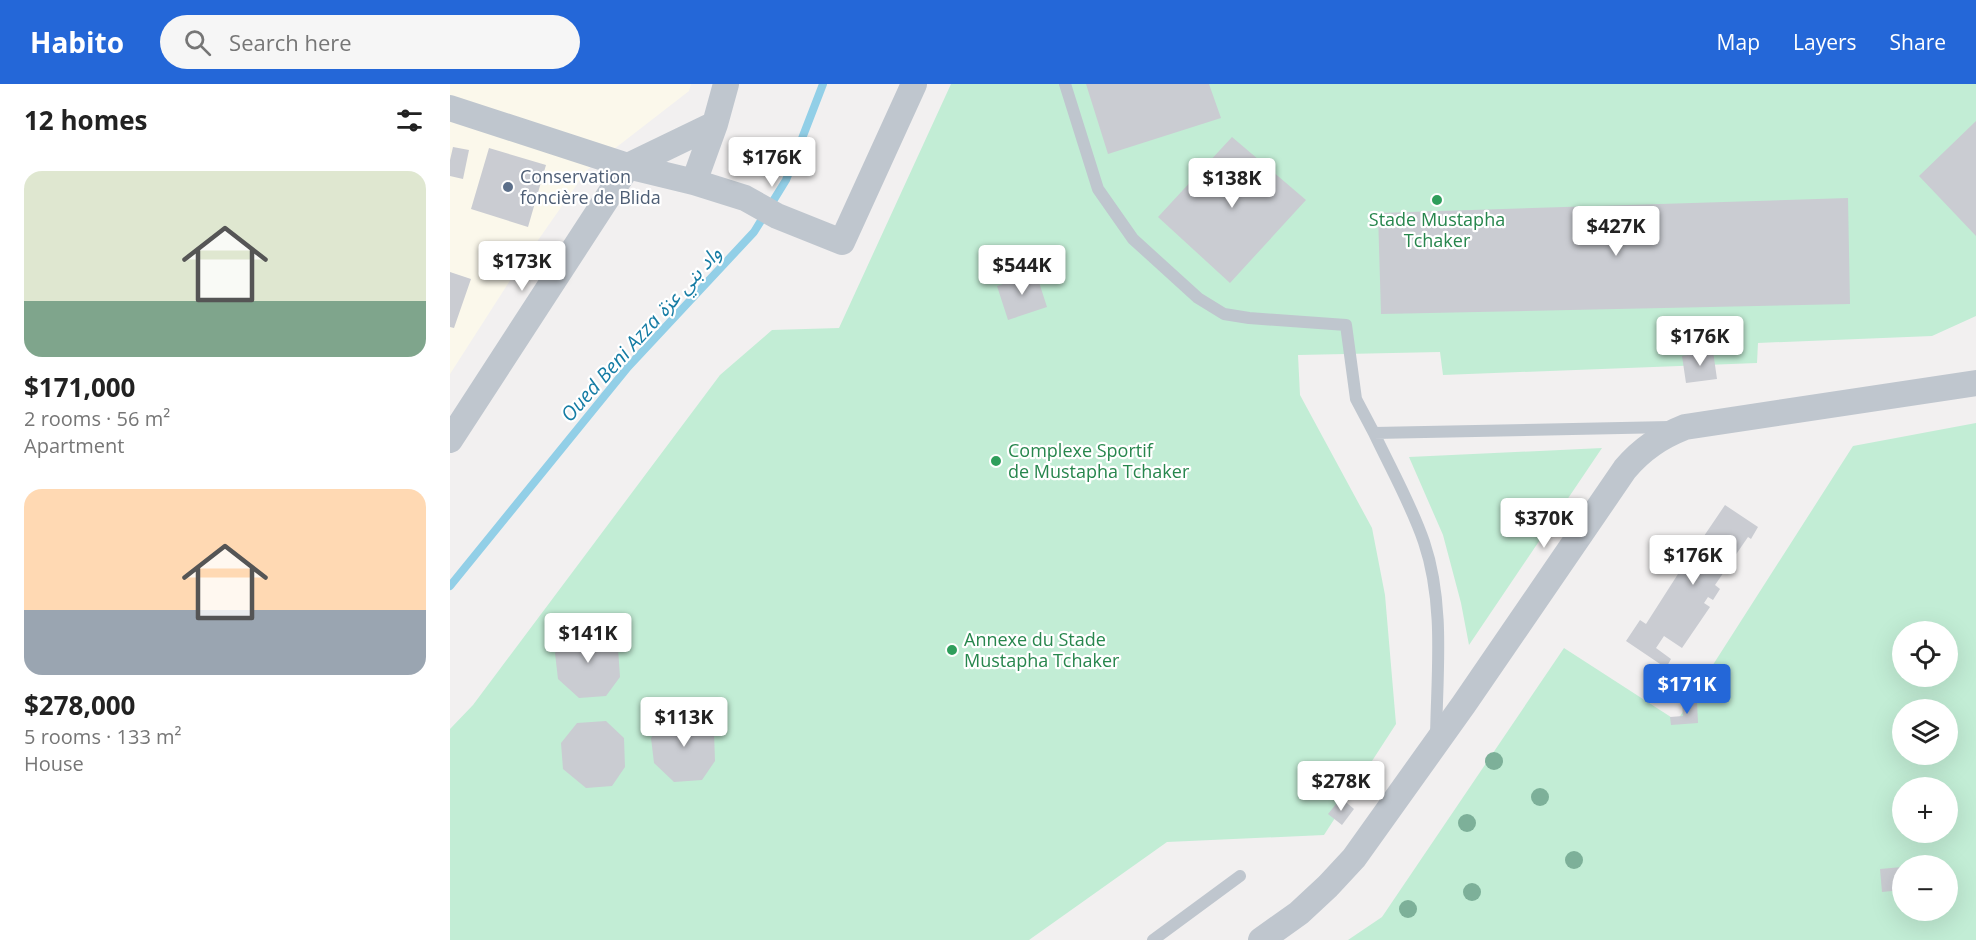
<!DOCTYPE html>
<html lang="en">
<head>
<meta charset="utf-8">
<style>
	body { margin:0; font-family:"Open Sans","Noto Sans Arabic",sans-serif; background:#f6f6f6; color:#222; height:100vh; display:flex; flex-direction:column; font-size:22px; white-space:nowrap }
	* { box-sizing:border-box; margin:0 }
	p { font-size:20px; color:#767676 }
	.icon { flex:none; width:33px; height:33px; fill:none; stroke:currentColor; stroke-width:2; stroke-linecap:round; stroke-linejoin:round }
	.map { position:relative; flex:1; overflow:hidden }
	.sheet { display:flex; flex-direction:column; background:#fff; width:450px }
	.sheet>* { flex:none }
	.tools { position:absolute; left:1442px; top:537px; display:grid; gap:12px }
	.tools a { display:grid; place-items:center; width:66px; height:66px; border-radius:50%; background:#fff; box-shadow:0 6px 24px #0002; font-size:30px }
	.price { position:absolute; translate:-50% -51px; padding:0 14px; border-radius:6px; background:#fff; color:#222; font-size:20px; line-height:39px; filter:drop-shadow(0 2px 3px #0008) }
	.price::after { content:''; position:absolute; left:50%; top:36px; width:18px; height:14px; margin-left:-9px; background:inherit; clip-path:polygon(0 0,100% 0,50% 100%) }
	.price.on { background:#2467d8; color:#fff }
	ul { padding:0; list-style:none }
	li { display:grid; align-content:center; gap:12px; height:318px; padding:0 24px }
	li span { display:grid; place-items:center; height:186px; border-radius:18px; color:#555 }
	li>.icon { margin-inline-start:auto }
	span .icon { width:108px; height:108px; fill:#fffc; stroke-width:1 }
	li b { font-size:26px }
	h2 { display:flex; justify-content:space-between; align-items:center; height:72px; padding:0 24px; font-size:26px }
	header { display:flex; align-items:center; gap:36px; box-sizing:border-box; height:84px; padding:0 30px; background:#2467d8; color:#fff }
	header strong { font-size:28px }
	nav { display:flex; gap:33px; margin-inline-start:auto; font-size:21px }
	.search { width:420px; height:54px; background:#f6f6f6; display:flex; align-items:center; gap:15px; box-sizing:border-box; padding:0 21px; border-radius:33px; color:#767676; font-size:22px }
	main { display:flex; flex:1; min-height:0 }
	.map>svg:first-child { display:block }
	.commercial { fill:#fbf8eb }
	.green { fill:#c2edd5; fill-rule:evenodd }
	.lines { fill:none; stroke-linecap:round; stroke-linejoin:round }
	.stream { stroke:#92cfe7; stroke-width:8 }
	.building { fill:#caccd2 }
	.service { stroke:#bfc6ce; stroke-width:12 }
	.minor { stroke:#bfc6ce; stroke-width:26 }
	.tree { fill:#7db099 }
	.service-dot { fill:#5c6f8a; stroke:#fff; stroke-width:2 }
	.leisure-dot { fill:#2e9e5b; stroke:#fff; stroke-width:2 }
	.labels { text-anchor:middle; stroke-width:4.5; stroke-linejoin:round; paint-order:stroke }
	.service-label { font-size:18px; fill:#4e5e75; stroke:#fff; text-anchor:start }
	.leisure-label { font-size:18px; fill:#27864d; stroke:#fff; text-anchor:start }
	.water-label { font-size:20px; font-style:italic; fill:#157ca4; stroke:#fff }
</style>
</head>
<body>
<header>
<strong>Habito</strong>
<div class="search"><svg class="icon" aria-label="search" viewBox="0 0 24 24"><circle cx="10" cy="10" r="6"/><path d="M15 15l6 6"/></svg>Search here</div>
<nav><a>Map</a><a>Layers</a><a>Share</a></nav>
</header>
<main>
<section class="sheet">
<h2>12 homes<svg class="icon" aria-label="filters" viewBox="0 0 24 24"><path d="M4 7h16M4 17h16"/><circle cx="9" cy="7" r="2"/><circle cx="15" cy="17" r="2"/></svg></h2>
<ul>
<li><span style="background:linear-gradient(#dfe7d0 70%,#7fa58c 0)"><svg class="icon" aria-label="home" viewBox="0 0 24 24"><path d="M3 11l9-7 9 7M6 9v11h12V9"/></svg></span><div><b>$171,000</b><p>2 rooms · 56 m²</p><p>Apartment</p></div></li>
<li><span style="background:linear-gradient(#ffd9b3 65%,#9aa5b1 0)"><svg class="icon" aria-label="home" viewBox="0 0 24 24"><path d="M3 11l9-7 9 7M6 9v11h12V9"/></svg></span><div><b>$278,000</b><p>5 rooms · 133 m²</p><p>House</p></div></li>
</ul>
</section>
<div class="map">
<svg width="1526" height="856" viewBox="0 0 1526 856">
	<rect width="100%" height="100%" fill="#f2f0f0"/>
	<path class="commercial" d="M0,0H241L239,7L137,86L61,195L0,290Z"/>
	<path class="green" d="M501,0H1526V232L1482,252L1308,259L1307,279L993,291L990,268L848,271L850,311L922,444L935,511L946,640L874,751L717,758L579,856H0V645L23,621L270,291L322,246L389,244Z
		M1526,339V856H898L932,833L1114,564L1227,637L1403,362ZM1452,548H1497V592H1452ZM1452,626H1497V670H1452ZM1452,704H1497V748H1452ZM1452,782H1497V826H1452Z
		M1152,364L1019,561L1011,519L993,451L959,373Z"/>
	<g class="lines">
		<path class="stream" d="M0,502L178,283L304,148L336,96L373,0"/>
	</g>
	<path class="building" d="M636,0H759L771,34L658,70Z
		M1526,37V152L1469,92Z
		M782,53L856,116L780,199L708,133Z
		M3,63L19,66L13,95L0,92V76Z
		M39,64L96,81L78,143L21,125Z
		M1398,114L1400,220L931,230L928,129Z
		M0,188L21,195L4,244L0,243Z
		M586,189L597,223L558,236L547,202Z
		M1263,267L1267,295L1236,299L1232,272Z
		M1275,421L1308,443L1301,455L1298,453L1265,501L1270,505L1263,516L1258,513L1254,519L1260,523L1232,564L1214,552L1206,564L1221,575L1216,584L1176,557L1190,536L1196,540L1228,490L1222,486L1229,476L1235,480Z
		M150,547L168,564L170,593L156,612L129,614L108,595L105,569L121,549Z
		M1247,618L1248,639L1221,641L1220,633L1233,632L1232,619Z
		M246,632L264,648L265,677L252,696L224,698L204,679L201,654L217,633Z
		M156,637L174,654L175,683L162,702L136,704L113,685L111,659L127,639Z
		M891,714L904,725L892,741L878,730Z
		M1452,783V806L1432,808L1430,785Z"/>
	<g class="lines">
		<path class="service" d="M615,0L648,105L683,155L748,214L774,230L799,234L896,241L906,315L924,349
			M986,653C987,589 995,520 974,458C961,420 941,385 924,349L1220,343
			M703,856L790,792"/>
		<path class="minor" d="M0,24L178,82L244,98L295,114L327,132L392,158L464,0
			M244,98L265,40L276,0
			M0,356L178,82L265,40
			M811,856L849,829L878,802L904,774L1014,620L1175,385C1192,365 1210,353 1235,343L1526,299"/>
	</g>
	<g class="tree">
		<circle cx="1044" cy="677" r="9"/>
		<circle cx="1090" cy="713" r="9"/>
		<circle cx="1017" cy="739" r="9"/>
		<circle cx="1124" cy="776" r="9"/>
		<circle cx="1022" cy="808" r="9"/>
		<circle cx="958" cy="825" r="9"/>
	</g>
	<circle class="service-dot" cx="58" cy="103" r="6"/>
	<g class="leisure-dot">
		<circle cx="987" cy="116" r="6"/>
		<circle cx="546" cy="377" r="6"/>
		<circle cx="502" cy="566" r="6"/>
	</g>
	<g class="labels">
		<g class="service-label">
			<text x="70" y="99">Conservation<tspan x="70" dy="21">foncière de Blida</tspan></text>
		</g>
		<g class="leisure-label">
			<text x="987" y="142" text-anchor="middle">Stade Mustapha<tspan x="987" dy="21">Tchaker</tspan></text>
			<text x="558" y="373">Complexe Sportif<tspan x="558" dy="21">de Mustapha Tchaker</tspan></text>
			<text x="514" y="562">Annexe du Stade<tspan x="514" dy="21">Mustapha Tchaker</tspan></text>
		</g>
		<g class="water-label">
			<text transform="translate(191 250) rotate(-48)" y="7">Oued Beni Azza واد بني عزة</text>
		</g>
	</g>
</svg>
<div class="tools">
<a><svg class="icon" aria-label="locate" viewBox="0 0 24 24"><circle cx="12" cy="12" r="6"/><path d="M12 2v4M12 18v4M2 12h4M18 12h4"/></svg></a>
<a><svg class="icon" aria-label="layers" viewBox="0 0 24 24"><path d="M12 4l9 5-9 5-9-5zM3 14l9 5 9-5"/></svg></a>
<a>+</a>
<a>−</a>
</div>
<b class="price" style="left:322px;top:104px">$176K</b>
<b class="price" style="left:782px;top:125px">$138K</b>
<b class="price" style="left:1166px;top:173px">$427K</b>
<b class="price" style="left:72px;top:208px">$173K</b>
<b class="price" style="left:572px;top:212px">$544K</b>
<b class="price" style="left:1250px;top:283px">$176K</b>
<b class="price" style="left:1094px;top:465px">$370K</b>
<b class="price" style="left:1243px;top:502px">$176K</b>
<b class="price" style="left:138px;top:580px">$141K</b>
<b class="price on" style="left:1237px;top:631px">$171K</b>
<b class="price" style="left:234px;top:664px">$113K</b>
<b class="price" style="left:891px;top:728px">$278K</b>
</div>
</main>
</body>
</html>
